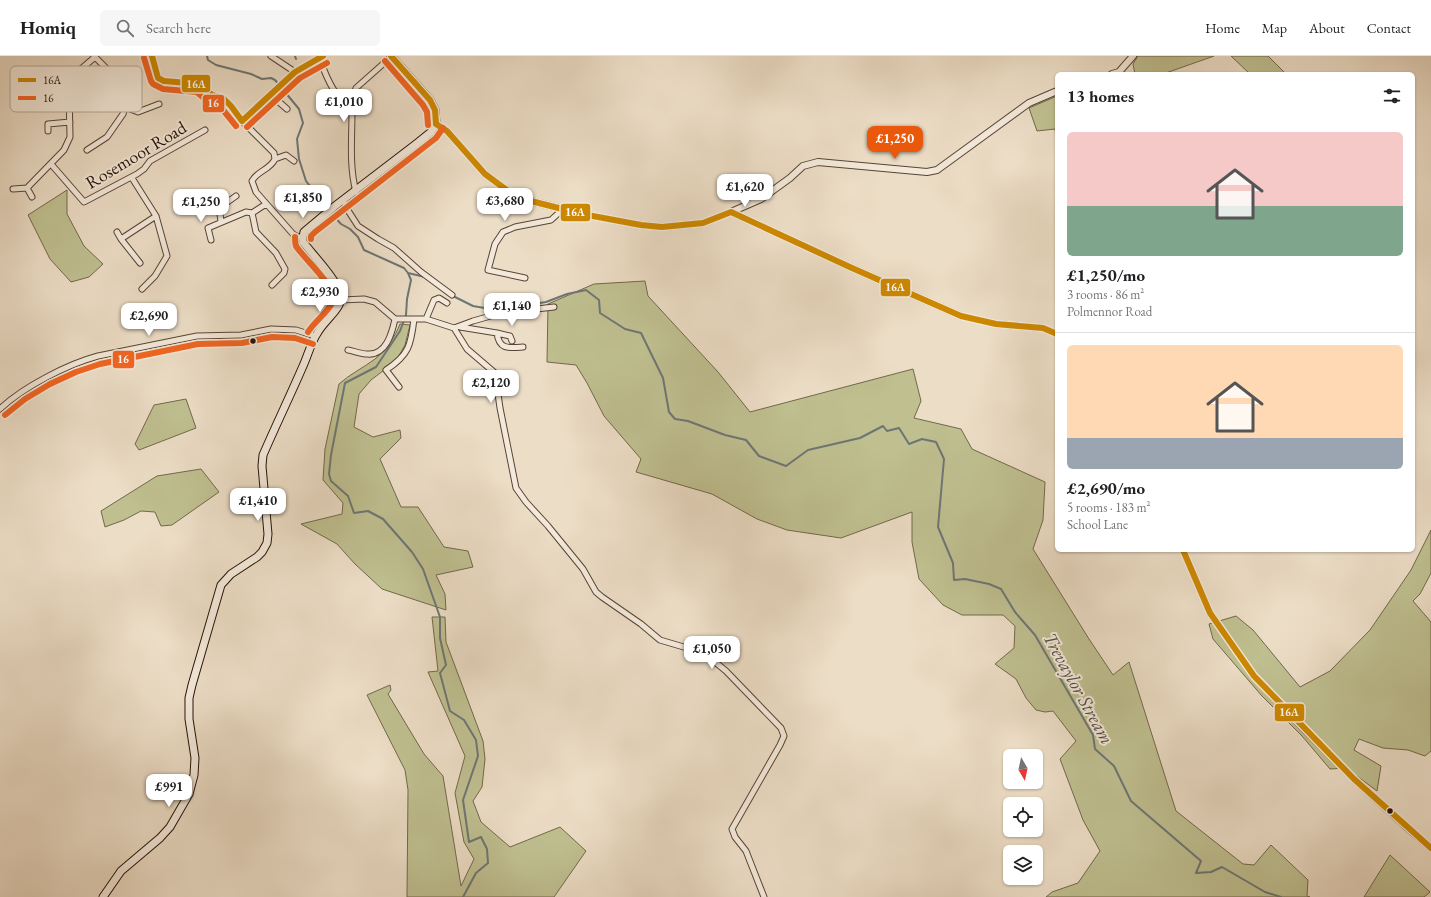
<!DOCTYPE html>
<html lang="en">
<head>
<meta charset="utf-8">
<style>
	body { margin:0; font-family:"EB Garamond",serif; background:#f6f6f6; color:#202124; height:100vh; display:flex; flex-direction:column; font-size:15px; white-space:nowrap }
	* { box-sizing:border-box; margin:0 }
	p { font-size:13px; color:#757577 }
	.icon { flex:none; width:22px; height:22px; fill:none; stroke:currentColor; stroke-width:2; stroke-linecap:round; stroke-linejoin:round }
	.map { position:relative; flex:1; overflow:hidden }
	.sheet { position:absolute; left:1055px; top:16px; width:360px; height:480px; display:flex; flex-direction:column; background:#fff; border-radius:6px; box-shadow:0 1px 3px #0004 }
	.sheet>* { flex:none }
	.needle { width:26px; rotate:171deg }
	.fabs { position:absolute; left:1003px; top:693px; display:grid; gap:8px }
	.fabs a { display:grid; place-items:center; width:40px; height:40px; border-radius:6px; background:#fff; box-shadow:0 1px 3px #0004; font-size:20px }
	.price { position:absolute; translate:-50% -34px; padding:0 9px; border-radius:8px; background:#fff; color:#222; font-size:13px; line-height:26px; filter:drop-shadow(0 1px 2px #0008) }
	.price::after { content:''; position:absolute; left:50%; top:24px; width:12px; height:9px; margin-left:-6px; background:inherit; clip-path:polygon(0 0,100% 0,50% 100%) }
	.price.selected { background:#ea580c; color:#fff }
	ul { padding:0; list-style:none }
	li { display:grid; align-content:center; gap:8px; height:212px; padding:0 12px }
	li+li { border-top:1px solid #e0e0e0 }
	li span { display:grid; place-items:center; height:124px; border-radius:6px; color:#555 }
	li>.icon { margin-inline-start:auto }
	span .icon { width:72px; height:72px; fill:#fffc; stroke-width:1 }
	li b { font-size:17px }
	h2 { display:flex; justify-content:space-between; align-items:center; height:48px; padding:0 12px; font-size:17px }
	header { display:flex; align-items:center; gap:24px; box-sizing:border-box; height:56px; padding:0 20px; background:#fff; border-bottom:1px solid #e0e0e0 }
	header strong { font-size:19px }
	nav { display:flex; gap:22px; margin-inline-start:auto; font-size:14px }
	.search { width:280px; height:36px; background:#f6f6f6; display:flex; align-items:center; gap:10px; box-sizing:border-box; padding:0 14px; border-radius:6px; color:#757577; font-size:15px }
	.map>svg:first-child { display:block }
	.green { fill:#bfbf90; stroke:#72684b }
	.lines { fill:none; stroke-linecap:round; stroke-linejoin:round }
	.stream { stroke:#6d7675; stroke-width:2 }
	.minor-casing { stroke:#584436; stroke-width:7 }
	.tertiary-casing { stroke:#584436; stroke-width:8 }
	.secondary-casing { stroke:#261106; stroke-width:9 }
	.minor { stroke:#f3e9da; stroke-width:5 }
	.tertiary { stroke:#f3e9da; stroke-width:6 }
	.secondary { stroke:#f3e9da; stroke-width:7 }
	.bus-1-casing { stroke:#f3e9da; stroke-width:9 }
	.bus-2-casing { stroke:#f3e9da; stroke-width:9 }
	.bus-1 { stroke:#cd8801; stroke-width:6 }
	.bus-2 { stroke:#f26522; stroke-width:6 }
	.bus-dot { fill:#261106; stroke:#f3e9da; stroke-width:1.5 }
	.labels { text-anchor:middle; stroke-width:4; stroke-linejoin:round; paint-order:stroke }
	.street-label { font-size:18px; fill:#261106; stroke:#f3e9da }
	.water-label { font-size:19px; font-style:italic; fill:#504c47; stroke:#f3e9da }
	.key { fill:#f3e9da; stroke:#b6a89a; stroke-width:1 }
	.key-label { font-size:11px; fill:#261106 }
	.line-badge { stroke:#f3e9da; stroke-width:1.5 }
	.badge-label { font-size:11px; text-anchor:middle; font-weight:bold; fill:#fff }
</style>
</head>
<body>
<header>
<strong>Homiq</strong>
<div class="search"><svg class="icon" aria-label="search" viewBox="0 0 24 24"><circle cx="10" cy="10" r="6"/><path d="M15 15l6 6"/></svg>Search here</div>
<nav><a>Home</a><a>Map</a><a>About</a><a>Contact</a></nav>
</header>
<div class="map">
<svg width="1431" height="841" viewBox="0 0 1431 841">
	<rect width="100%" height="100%" fill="#ecddc6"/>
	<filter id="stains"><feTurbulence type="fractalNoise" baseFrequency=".005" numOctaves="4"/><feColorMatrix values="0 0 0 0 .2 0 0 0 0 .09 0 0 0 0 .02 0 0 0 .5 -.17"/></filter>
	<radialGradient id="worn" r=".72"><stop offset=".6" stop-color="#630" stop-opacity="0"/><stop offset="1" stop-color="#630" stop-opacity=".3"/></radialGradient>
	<path class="green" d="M1138,0H1214L1163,18H1135L1133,8Z
		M1231,0H1268L1286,18H1250Z
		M1057,40V85L1055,73L1037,75L1029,52Z
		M67,134V158L84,190L103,208L89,221L71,226L50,203L28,159Z
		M645,225L648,240L718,316L750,356L913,313L921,345L914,362L961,373L972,393L1045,426L1043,464L1033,493L1089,583L1113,619L1129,606L1176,755L1243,808L1254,809L1271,789L1308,824L1307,840L1310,841H1046L1052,836L1078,827L1100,795L1083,764L1060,703L1076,685L1053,655L1045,656L1036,654L1026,642L1016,623L995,608L1014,592L1015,570L1003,559H962L943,549L919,523L912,486V456L841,482L787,474L757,463L712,438L636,416L641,403L604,360L587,327L576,309L547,306L548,248L594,228Z
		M400,268L410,269L405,289L396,305L371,324L359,338L354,371L373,381L400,374L401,382L380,403L401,451H418L444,491L468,495L473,511L436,519L445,538L446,554L382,533L355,508L337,488L301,468L342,458L343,447L323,424L325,393L339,328C350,318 363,312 375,303C386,294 395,281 400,268Z
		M186,343L196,372L139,394L135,388L154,349Z
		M201,413L219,436L172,469L161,470L155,456L141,455L124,464L105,471L101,455L157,420Z
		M1431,474V517L1420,538L1413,545L1431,566V695L1425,700L1408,694L1383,692L1359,683L1354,694L1381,710L1377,735L1346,712L1330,713L1302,680L1262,640L1213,583L1209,568L1236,560L1253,574L1300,631L1330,615L1370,574L1411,514Z
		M432,561H445L446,586L483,685L485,703L482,731L473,745L481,766L510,791L560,771L586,795L554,841H407L408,734L405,714L367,639L390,629L391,634L388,638L424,698L443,720L461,830L474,803L464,786L455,737L465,700L428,616L438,615Z
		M1390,799L1430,836L1424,841H1364Z"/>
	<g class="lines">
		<path class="stream" d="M207,0L208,4L216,9L251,18L262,23L271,22L275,24L299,53L303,67L297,83L299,103L306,125L328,153
			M295,0L296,3
			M331,157L341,168L350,173L358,181L364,194L404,212L408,217L411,224L407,243L406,259L400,275L376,311L345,327L331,399L329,418L331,425L348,440L354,457L368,455L383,463L412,496L423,513L440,561V582L446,609L440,617L450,655L464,664L476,684L478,700L463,744L469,786L481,781L487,793L488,807L476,817L463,841
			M408,217L425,221
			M451,239L473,250L496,254L546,246L567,238L586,234L599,244L600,257L625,273L641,277L663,322L669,356L675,363L688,365L725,379L746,384L759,400L786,410L808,394L860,382L883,370L887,375L899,372L909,388L922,383L936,386L944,403L938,471L953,507L954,524L965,523L989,528L1001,533L1015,556L1035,579L1093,679L1095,693L1114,710L1131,745L1201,805L1196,817L1211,816L1222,811L1265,836L1281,841"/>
		<g class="minor-casing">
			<path id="minor" d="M152,0L158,22L164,25L200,28L212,39L223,42L231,50L242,65L274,97L275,103C270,114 257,115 252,125L256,136L293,178L298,181H303
				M271,0L295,16
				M319,2C324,13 328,27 336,37C341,44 349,47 352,56C352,82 349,110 356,136
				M81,13L86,19L87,29
				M271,39L287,53
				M350,50L356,32L391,1
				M125,51L138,56L159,48
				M242,65L295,16L323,0
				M48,75V68L70,66
				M87,94L107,81L123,58L127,45L113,19L94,0
				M275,103L286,99L294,105
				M51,108L84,146L137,118L144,113L150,105L205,74
				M132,122L156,160L167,200L155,220L142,233
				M27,132L32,141
				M13,133L27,132L64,94L70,81L69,35L71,25L81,13L95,1
				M343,144L349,156L358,170L378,183L394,192L421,216L452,239
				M252,157L256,176L276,197L285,213L284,217L272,229
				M221,165L219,152L236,140
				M117,176L121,183
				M211,184L208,172L246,156L252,157L266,148
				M140,207L121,183L156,160
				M525,222L488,214L495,188L503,176L515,171L551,164L562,154
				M341,244L364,243L375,246L395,263H426L454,272
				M426,263L434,244L439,242L447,247
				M460,271L497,277C499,294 509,292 523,291
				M454,272L467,293L495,317L500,352L516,432L526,446L548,470L583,513L596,536L602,541L641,568L660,584L704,597L726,615L781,672L784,680L780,689L732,773L735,781L746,795L764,841
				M454,272L473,265L501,257L554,251
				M497,277L510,280L512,285
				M348,294C354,295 361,298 367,298C386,300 392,277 395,263
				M399,331L386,314C409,299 411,289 414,263
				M0,353C23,331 68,308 98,300L197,280L241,279L271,273L296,274L315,280"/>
		</g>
		<g class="tertiary-casing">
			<path id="tertiary" d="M1112,18L1119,16L1133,0
				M436,68L447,75L485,118L508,135L531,145L582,158L641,169L662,171L703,167L731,156L852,212L961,260L996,268L1043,272L1057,278
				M731,156L761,143L790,122L803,110L818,106L927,116L937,114L1029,47L1057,35
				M1183,494L1210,557L1254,620L1311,680L1354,723L1410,774L1431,792"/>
		</g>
		<g class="secondary-casing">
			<path id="secondary" d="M103,841L121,815L160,782L170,771L189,738L194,719L195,702L189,663V642L192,629L221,529L231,518L257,501L262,496L267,487L268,478L262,410L263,399C276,369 290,340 303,310C308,299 311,286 318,276C323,266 342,252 341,241C340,227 313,199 303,186V181L304,176L335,150L416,88L431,76L436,68L435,54L430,44L391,0"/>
		</g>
		<use href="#minor" class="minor"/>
		<use href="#tertiary" class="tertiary"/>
		<use href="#secondary" class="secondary"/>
		<g class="bus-1-casing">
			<path id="bus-1" d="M152,0L158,22L164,25L200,28L212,39L223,42L231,50L242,65
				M391,0L430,44L435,54L436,68
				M242,65L295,16L323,0
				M436,68L447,75L485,118L508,135L531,145L582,158L641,169L662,171L703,167L731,156L852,212L961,260L996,268L1043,272L1057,278
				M1183,494L1210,557L1254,620L1354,723L1431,792"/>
		</g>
		<g class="bus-2-casing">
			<path id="bus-2" d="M144,2L151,25L153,28L163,33L197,36L208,46L219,49L236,70
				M385,5L423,49L427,56L428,69
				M247,71L300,22L327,7
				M295,181C295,184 295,187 296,190C303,202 339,232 332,247C328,256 314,266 308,276
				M311,183V180L315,176L436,82L443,72
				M5,359L25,343L50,328L76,316L100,308L198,288L242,287L272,281L295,282L313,288"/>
		</g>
		<use href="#bus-1" class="bus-1"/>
		<use href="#bus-2" class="bus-2"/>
	</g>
	<g class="bus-dot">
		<circle cx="253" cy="285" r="3.5"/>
		<circle cx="1390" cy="755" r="3.5"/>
	</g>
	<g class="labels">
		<g class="street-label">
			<text transform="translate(136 99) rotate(-31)" y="6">Rosemoor Road</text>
		</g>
		<g class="water-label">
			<text transform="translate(1079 632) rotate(61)" y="7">Trevaylor Stream</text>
		</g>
	</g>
	<rect x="10" y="10" width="132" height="46" rx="6" class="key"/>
	<rect x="18" y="22" width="18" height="4" fill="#cd8801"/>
	<rect x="18" y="40" width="18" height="4" fill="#f26522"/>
	<g class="key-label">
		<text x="43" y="28">16A</text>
		<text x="43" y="46">16</text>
	</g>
	<g class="line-badge">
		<rect x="181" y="18" width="30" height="19" rx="4" fill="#cd8801"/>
		<rect x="202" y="38" width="23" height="19" rx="4" fill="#f26522"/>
		<rect x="560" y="147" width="31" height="19" rx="4" fill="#cd8801"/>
		<rect x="880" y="222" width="31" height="19" rx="4" fill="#cd8801"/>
		<rect x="112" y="294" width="23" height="19" rx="4" fill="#f26522"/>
		<rect x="1274" y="647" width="31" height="19" rx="4" fill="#cd8801"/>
	</g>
	<g class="badge-label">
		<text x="196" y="32">16A</text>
		<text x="213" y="51">16</text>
		<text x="575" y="160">16A</text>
		<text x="895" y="235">16A</text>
		<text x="123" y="307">16</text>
		<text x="1289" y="660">16A</text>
	</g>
	<rect width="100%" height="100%" filter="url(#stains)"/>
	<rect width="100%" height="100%" fill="url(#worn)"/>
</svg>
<div class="fabs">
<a><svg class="needle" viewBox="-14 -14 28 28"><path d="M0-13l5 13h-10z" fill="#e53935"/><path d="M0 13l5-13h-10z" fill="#757577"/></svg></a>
<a><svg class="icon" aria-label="locate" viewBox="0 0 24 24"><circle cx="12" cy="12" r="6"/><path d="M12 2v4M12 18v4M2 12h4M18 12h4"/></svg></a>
<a><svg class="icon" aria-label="layers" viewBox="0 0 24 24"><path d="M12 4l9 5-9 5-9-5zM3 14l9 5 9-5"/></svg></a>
</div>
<b class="price" style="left:344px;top:67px">£1,010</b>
<b class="price selected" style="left:895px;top:104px">£1,250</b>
<b class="price" style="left:745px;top:152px">£1,620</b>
<b class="price" style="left:303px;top:163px">£1,850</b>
<b class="price" style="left:505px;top:166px">£3,680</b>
<b class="price" style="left:201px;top:167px">£1,250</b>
<b class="price" style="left:320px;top:257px">£2,930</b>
<b class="price" style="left:512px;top:271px">£1,140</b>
<b class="price" style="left:149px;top:281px">£2,690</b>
<b class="price" style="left:491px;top:348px">£2,120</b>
<b class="price" style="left:258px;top:466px">£1,410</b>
<b class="price" style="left:712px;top:614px">£1,050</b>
<b class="price" style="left:169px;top:752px">£991</b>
<section class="sheet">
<h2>13 homes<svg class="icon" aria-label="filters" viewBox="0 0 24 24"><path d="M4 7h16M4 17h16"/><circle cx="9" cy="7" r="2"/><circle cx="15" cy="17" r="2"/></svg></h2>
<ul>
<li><span style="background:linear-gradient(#f6c9c9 60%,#7fa58c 0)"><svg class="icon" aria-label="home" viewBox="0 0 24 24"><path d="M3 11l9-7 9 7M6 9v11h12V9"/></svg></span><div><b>£1,250/mo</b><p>3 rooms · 86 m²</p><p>Polmennor Road</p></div></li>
<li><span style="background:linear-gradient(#ffd9b3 75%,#9aa5b1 0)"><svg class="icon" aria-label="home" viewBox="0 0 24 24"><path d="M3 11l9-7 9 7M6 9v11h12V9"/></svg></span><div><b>£2,690/mo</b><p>5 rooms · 183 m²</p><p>School Lane</p></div></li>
</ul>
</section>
</div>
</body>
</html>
